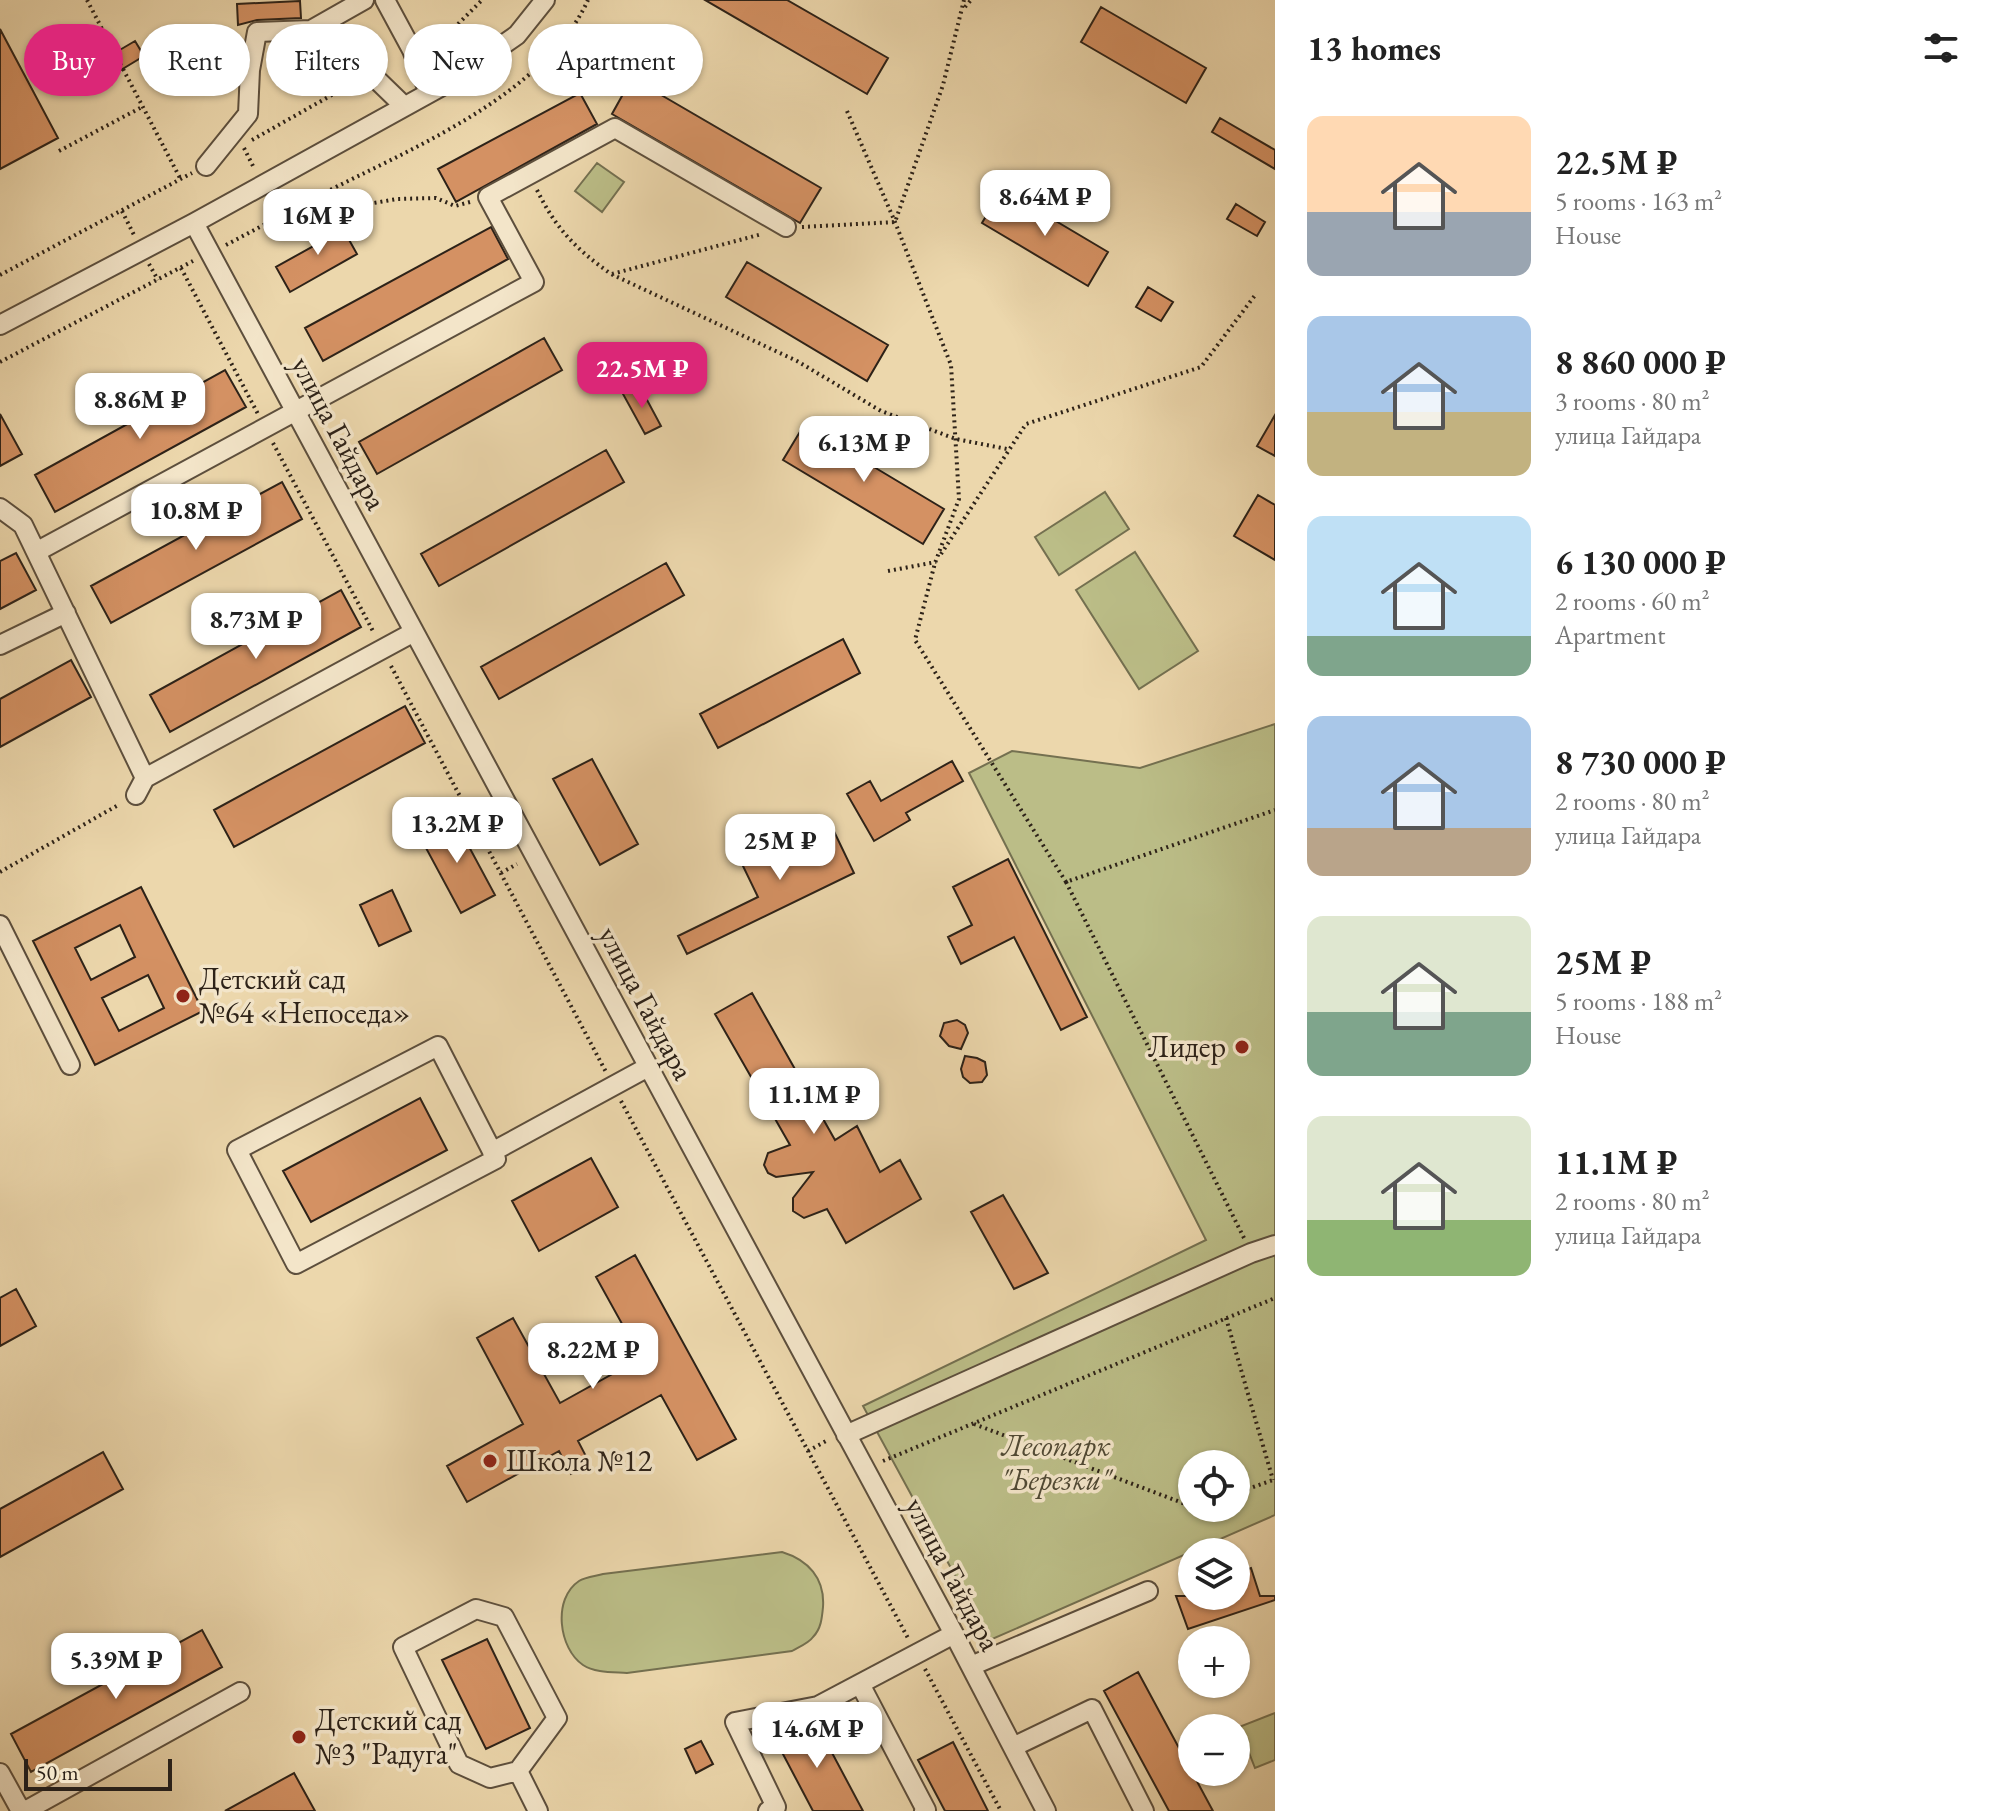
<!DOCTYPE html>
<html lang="en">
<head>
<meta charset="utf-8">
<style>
	body { margin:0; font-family:"EB Garamond",serif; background:#f2f2f2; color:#222; height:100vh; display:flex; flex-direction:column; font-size:30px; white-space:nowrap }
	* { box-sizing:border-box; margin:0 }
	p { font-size:26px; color:#767676 }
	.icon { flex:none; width:44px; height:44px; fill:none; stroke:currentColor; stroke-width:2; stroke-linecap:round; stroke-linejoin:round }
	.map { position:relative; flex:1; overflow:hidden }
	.side { display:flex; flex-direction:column; background:#fff; width:720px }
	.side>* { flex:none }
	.banner { position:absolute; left:24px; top:24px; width:760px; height:72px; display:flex; gap:16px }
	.fabs { position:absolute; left:1178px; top:1450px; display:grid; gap:16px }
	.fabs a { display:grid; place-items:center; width:72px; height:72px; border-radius:50%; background:#fff; box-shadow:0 2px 6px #0004; font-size:40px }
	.scale { position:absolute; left:24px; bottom:20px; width:148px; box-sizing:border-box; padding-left:8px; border:4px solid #2d2218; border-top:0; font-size:22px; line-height:28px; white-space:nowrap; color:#2d2218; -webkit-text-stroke:6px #f3e5c9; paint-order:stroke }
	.price { position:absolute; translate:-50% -68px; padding:0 18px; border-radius:16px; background:#fff; color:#222; font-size:26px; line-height:52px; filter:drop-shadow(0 2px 4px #0008) }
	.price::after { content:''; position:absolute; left:50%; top:48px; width:24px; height:18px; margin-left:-12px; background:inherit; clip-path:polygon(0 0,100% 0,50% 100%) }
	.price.selected { background:#db2777; color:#fff }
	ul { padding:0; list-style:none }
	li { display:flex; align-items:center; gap:24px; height:200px; padding:0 32px }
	li span { display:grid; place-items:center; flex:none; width:224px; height:160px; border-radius:16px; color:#555 }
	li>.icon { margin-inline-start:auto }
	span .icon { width:96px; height:96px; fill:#fffc; stroke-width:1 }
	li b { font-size:34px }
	h2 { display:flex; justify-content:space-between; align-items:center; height:96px; padding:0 32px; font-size:34px }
	.chip { padding:0 28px; border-radius:36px; background:#fff; box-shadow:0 2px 6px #0004; font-size:28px; line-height:72px }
	.chip.selected { background:#db2777; color:#fff }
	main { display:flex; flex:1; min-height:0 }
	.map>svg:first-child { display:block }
	.green { fill:#bbbd87; stroke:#747050; stroke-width:2; fill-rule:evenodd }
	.building { fill:#d49163; stroke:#2d2218; stroke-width:2; fill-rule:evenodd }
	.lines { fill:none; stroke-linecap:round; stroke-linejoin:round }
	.minor-casing { stroke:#5d4f3d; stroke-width:22 }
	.path { stroke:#2d2218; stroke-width:4; stroke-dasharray:2 4; stroke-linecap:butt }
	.minor { stroke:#f3e5c9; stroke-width:18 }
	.poi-dot { fill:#8f2418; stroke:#f3e5c9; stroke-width:3 }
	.labels { text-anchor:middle; stroke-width:7; stroke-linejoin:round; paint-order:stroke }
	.street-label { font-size:30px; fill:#2d2218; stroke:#f3e5c9 }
	.poi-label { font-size:30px; fill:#2d2218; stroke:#f3e5c9; text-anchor:start }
	.park-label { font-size:30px; font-style:italic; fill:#504934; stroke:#f3e5c9 }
</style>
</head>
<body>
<main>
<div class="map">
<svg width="1275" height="1811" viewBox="0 0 1275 1811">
	<rect width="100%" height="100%" fill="#ecd7ac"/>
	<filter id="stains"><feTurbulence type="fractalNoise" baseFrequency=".0025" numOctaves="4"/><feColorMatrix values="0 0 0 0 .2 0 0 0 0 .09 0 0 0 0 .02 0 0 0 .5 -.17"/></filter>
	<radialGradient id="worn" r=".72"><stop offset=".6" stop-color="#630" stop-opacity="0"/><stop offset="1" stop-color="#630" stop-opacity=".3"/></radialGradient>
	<path class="green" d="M597,163L624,182L602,212L575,191Z
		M1105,492L1129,529L1059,575L1035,537Z
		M1135,552L1198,651L1139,689L1076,590Z
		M1275,724V1515L990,1640L863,1406L1206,1240L969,773L1012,751L1140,768ZM1192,1464H1236V1508H1192Z
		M782,1552C808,1560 825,1578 823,1607C822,1618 821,1629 813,1637C809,1643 799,1647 792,1651L627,1673C613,1672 595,1673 583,1665C559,1649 552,1599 579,1581C585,1577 596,1576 603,1574Z
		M1275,1713V1760L1255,1768L1239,1727Z"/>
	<path class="building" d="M705,0H787L888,58L867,94Z
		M300,1L301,18L257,20L238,25L237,4Z
		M1101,7L1206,68L1186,103L1081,42Z
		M0,29L58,138L0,169Z
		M135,41L144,56L81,94L72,78Z
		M298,42L299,62L273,63L272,43Z
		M632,78L821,188L800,223L612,114Z
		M580,93L597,124L456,202L438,169Z
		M1220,118L1275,150V169L1212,132Z
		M1002,189L1108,252L1088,286L982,223Z
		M1236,204L1265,222L1257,236L1227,219Z
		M338,220L357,254L290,292L276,267L317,244L312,234Z
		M491,227L508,259L323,361L305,328Z
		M747,262L888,345L867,381L726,297Z
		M1148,287L1173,302L1161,321L1136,307Z
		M544,338L562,370L377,474L359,442Z
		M225,370L246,407L55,512L35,475Z
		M639,385L661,426L645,434L623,394Z
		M0,414L22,454L0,466Z
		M1275,415V456L1257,446Z
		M804,425L944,509L923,544L783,460Z
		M606,450L624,482L439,586L421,554Z
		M282,482L302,519L111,623L91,586Z
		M1258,495L1275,505V560L1234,536Z
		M16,553L36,590L0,609V561Z
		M666,563L684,595L499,699L481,667Z
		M341,590L361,627L170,732L150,695Z
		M843,639L860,673L718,748L700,714Z
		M71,660L91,697L0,747V699Z
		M405,706L425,743L234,847L214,810Z
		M592,759L638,844L600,865L553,779Z
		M952,761L963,781L906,813L910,820L874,841L847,794L870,781L881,801Z
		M453,817L495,895L461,913L419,835Z
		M829,821L854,873L687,954L678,936L758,897L742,864Z
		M1008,859L1087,1017L1061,1030L1014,937L961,964L948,937L972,925L953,887Z
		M141,887L203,1011L95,1065L33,941ZM120,925L135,957L91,980L75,948ZM148,975L164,1008L119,1031L102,998Z
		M392,890L411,931L379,946L360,905Z
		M752,993L835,1140L857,1126L880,1172L900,1160L921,1199L846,1243L827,1209L804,1218L793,1211V1198L813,1172L776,1177L768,1173L764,1165L768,1153L790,1145L715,1014Z
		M957,1020L965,1025L968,1033L961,1049L949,1046L940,1036L944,1023Z
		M965,1056L977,1058L985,1062L987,1075L982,1082L970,1083L963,1077L961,1069Z
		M420,1098L447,1150L311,1222L283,1171Z
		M591,1158L618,1207L539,1251L512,1201Z
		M1003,1195L1048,1273L1014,1289L971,1212Z
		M635,1255L736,1439L697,1460L661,1395L578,1441L590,1464L571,1474L559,1451L467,1502L447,1466L523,1424L477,1338L513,1318L560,1403L641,1358L596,1277Z
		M16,1289L36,1326L0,1346V1298Z
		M103,1452L123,1489L0,1557V1509Z
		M1251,1568L1260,1596H1275V1600L1188,1629L1176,1596H1236V1573Z
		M202,1630L222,1667L31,1772L11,1734Z
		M487,1639L530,1728L486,1749L442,1660Z
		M1138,1672L1213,1811H1169L1104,1691Z
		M814,1719L863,1811H813L775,1739Z
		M701,1741L713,1764L696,1773L685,1749Z
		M953,1742L988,1811H945L918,1760Z
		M294,1773L315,1811H225Z"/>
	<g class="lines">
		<g class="minor-casing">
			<path id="minor" d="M385,0L412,50L429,93
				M311,30L364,0
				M206,166L248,114L250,70L257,32L311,30L370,73L404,106
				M194,223L954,1634L1046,1811
				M0,325L194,223L451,81L517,35L545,0
				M0,508L23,525L145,778L136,795
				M36,552L534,282L488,197L615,128L786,227
				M0,645L66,613
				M145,778L414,632
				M0,925L70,1065
				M438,1046L496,1159L296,1264L237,1150Z
				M492,1152L648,1067
				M846,1435L1251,1253L1275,1245
				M476,1609L504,1617L557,1718L518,1771L490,1778L459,1764L403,1647Z
				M971,1666L1148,1591
				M860,1684L926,1810L924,1811
				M1013,1747L1092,1709L1144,1811
				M518,1771L538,1811
				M0,1773L21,1811
				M25,1811L240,1692
				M768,1811L776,1807L735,1722L818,1706L954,1634"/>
		</g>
		<path class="path" d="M87,0L180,178
			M965,7L971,0
			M427,42L456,26L482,0
			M847,111L895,222L951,365L959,499L935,563L915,640L1066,882L1275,810
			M252,140L353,83
			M244,148L254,168
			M59,151L142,107
			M537,190C556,229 576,249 611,274L797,361L881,411L956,439L1007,449
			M271,201L280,216
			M470,202L455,206L436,198L397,199L345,208L320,195C410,149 544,96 588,0
			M122,211L134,235
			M802,227L895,222L943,85L964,0
			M226,245L320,195
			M149,264L158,280
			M181,268L258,414
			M612,274L762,234
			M0,275L192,173
			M0,362L193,261
			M273,443L374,633
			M941,554L1026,424L1201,367L1256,294
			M888,571L936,562
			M391,666L606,1072
			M0,872L120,804
			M501,873L517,864
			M1066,882L1244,1238
			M621,1101L909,1640
			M1226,1318L1273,1480
			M974,1424L1196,1508
			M808,1451L828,1440
			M883,1461L1275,1298
			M1236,1493L1273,1480
			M925,1669L1001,1811"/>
		<use href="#minor" class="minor"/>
	</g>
	<g class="poi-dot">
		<circle cx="183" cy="996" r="8"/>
		<circle cx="1242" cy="1047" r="8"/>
		<circle cx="490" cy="1461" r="8"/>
		<circle cx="299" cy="1737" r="8"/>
	</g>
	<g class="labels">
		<g class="street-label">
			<text transform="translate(339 433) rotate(62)" y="10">улица Гайдара</text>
			<text transform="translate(646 1003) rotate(62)" y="10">улица Гайдара</text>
			<text transform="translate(953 1574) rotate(62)" y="10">улица Гайдара</text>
		</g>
		<g class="poi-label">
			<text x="199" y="989">Детский сад<tspan x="199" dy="34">№64 «Непоседа»</tspan></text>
			<text x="1226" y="1057" text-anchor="end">Лидер</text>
			<text x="506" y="1471">Школа №12</text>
			<text x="315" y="1730">Детский сад<tspan x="315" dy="34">№3 "Радуга"</tspan></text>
		</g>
		<g class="park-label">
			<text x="1056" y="1456">Лесопарк<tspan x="1056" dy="34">"Березки"</tspan></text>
		</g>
	</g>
	<rect width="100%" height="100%" filter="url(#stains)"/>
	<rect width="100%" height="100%" fill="url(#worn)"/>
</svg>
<div class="fabs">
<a><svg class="icon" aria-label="locate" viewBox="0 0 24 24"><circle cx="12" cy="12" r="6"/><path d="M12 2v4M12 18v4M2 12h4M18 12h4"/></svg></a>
<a><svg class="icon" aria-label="layers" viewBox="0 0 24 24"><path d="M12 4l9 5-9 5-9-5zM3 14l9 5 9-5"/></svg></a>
<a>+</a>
<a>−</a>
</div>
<div class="scale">50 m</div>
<b class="price" style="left:1045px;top:238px">8.64M ₽</b>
<b class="price" style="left:318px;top:257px">16M ₽</b>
<b class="price selected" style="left:642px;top:410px">22.5M ₽</b>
<b class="price" style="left:140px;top:441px">8.86M ₽</b>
<b class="price" style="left:864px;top:484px">6.13M ₽</b>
<b class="price" style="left:196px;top:552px">10.8M ₽</b>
<b class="price" style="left:256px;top:661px">8.73M ₽</b>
<b class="price" style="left:457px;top:865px">13.2M ₽</b>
<b class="price" style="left:780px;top:882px">25M ₽</b>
<b class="price" style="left:814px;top:1136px">11.1M ₽</b>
<b class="price" style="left:593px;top:1391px">8.22M ₽</b>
<b class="price" style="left:116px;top:1701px">5.39M ₽</b>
<b class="price" style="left:817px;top:1770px">14.6M ₽</b>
<div class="banner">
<a class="chip selected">Buy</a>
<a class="chip">Rent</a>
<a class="chip">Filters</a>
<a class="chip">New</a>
<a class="chip">Apartment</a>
</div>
</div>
<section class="side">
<h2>13 homes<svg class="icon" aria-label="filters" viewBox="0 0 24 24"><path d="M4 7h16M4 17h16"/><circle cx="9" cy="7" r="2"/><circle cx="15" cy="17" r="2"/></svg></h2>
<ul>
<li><span style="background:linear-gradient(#ffd9b3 60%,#9aa5b1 0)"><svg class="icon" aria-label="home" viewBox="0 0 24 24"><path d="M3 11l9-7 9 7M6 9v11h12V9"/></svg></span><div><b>22.5M ₽</b><p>5 rooms · 163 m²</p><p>House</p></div></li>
<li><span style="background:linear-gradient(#a9c7e8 60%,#c2b280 0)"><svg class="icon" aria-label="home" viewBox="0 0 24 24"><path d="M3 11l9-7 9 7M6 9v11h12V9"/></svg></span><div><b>8 860 000 ₽</b><p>3 rooms · 80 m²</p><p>улица Гайдара</p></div></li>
<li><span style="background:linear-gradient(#bfe0f5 75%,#7fa58c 0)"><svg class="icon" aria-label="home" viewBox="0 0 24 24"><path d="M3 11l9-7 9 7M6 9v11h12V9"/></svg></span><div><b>6 130 000 ₽</b><p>2 rooms · 60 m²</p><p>Apartment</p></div></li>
<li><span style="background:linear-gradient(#a9c7e8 70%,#b9a48a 0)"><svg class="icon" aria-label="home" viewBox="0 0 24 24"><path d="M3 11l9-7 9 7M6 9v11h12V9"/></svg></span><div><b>8 730 000 ₽</b><p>2 rooms · 80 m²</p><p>улица Гайдара</p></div></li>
<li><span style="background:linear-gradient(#dfe7d0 60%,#7fa58c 0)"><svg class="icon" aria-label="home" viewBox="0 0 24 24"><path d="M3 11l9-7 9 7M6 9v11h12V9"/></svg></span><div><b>25M ₽</b><p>5 rooms · 188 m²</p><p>House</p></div></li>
<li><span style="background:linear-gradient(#dfe7d0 65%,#8fb573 0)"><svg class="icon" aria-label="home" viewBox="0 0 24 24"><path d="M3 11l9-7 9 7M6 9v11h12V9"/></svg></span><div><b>11.1M ₽</b><p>2 rooms · 80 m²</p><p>улица Гайдара</p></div></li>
</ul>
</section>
</main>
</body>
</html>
